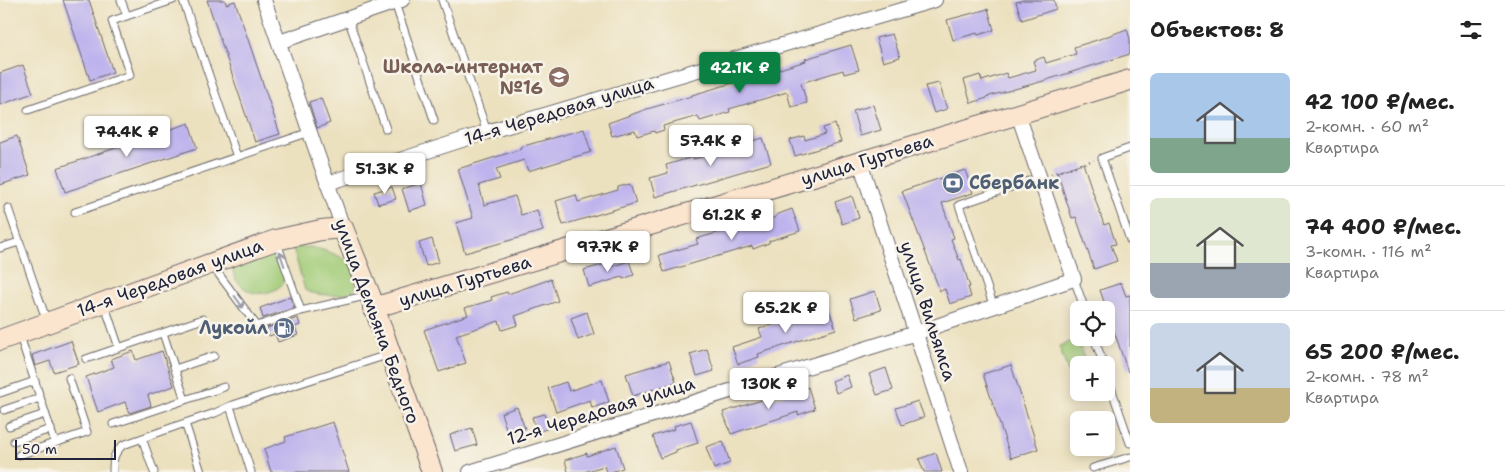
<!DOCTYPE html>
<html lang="ru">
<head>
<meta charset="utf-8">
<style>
	body { margin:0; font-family:"Shantell Sans",sans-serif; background:#f6f6f6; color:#222; height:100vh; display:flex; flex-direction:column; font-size:19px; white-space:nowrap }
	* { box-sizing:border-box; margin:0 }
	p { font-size:16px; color:#767676 }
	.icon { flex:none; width:28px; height:28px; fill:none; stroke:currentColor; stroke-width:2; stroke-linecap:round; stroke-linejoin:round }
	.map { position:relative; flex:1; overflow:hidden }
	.details { display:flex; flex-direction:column; background:#fff; width:375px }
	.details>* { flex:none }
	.controls { position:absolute; left:1070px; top:301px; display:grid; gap:10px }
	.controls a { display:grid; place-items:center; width:45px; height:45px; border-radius:8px; background:#fff; box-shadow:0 2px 12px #0003; font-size:25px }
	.scale { position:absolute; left:15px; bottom:12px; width:101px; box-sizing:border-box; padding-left:5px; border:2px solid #22223b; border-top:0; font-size:14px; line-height:18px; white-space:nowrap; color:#22223b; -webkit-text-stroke:4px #f7f3e8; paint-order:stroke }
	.price { position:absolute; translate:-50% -42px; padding:0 11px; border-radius:5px; background:#fff; color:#222; font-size:16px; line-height:32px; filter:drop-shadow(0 1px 2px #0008) }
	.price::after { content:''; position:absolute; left:50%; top:30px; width:15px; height:11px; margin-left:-8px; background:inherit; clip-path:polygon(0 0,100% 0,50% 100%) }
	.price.selected { background:#0b8043; color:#fff }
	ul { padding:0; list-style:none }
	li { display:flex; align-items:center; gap:15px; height:125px; padding:0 20px }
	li+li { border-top:1px solid #e0e0e0 }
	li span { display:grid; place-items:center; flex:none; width:140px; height:100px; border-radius:8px; color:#555 }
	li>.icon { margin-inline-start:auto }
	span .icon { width:60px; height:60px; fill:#fffc; stroke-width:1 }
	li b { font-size:21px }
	h2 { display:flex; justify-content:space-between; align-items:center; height:60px; padding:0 20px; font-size:21px }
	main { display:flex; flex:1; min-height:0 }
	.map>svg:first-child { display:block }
	.green { fill:#a2cc78; stroke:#62775a }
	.building { fill:#beb3ed }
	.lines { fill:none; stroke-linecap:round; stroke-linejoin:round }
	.service-casing { stroke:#696569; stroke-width:9 }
	.minor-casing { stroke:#696569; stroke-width:16 }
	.secondary-casing { stroke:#696569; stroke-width:22 }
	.path { stroke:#696569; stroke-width:2.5; stroke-dasharray:1 4; stroke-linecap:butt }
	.service { stroke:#fff; stroke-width:7 }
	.minor { stroke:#fff; stroke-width:14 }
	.secondary { stroke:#fbe5cf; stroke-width:20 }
	.oneway { stroke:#9c9ca7 }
	.labels { text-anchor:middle; stroke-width:5; stroke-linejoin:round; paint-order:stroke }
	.education-label { font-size:18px; font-weight:bold; fill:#785e54; stroke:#f7f3e8; text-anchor:end }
	.street-label { font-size:18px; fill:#22223b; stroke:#f7f3e8 }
	.service-label { font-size:18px; font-weight:bold; fill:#4e5e75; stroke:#f7f3e8; text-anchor:start }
</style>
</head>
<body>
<main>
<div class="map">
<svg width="1130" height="472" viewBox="0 0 1130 472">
	<rect width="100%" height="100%" fill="#f7f3e8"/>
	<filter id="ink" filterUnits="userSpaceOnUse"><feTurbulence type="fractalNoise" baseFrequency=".02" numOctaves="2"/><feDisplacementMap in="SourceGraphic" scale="10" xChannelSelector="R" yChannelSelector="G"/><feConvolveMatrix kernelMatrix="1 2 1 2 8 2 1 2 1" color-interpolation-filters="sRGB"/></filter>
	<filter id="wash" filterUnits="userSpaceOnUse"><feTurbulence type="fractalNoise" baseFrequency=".0096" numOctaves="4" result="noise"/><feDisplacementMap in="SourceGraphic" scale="20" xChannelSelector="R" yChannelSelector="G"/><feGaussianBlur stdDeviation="1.12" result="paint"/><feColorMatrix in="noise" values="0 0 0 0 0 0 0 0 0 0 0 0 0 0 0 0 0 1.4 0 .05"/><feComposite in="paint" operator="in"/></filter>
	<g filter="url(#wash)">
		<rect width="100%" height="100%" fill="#ece1bf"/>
		<path class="green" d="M310,247C321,249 348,256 352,268C355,274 355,281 356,288C355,289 352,292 350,293C341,296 312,296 305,290L293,248Z
			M271,253C278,259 288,275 282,284C280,287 275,290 272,291C257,296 247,293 237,281C234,277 233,271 231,266Z
			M1078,339L1086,365H1079V392L1082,393L1076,395L1059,346Z"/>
		<g id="blocks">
			<path class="building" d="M63,0H89L113,72L90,80Z
				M207,0H225L226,4L235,1L280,134L255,142Z
				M1024,0H1054L1056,9L1022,20L1016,2Z
				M988,9L994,30L978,35L977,33L953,40L947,20Z
				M1127,29L1130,39V54L1040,82L986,97L987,98L971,103L964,80L980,75L982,81L1006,73L1008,78L1036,70L1033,61L1044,57L1046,63L1076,54L1074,47L1094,41Z
				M892,34L900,57L883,62L876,38Z
				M851,45L859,70L844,74L843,70L801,83L807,103L791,107L787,92L729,109L730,112L700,121L698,116L663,126L664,130L655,133L654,131L637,136L635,130L612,136L608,123L647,109L692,96V95L736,82V81L772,69L773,71L806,61L805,59Z
				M23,65L33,93L0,105V73Z
				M939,83L947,109L934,113L925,86Z
				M321,98L330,123L317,128L309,102Z
				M873,105L881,130L860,136L853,111Z
				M189,123L197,148L65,192L57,168Z
				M835,124L841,142L795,156L790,140L804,136L805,140L825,134L823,128Z
				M584,129L591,152L528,171L524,160L496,169L500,179L479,185L484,205L515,196L521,215L537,210L543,231L465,253L456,223L473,218L458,169L521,149L520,147Z
				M17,136L30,175L0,185V142Z
				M763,138L771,163L655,197L650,178L668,173L666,165L693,157V159L720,152L719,149L735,144L736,146Z
				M1083,163L1104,225L1109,223L1116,244L1111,245L1117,261L1094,269L1076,217L1072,218L1057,172Z
				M965,170L973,193L942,203L954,238L951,239L959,260L961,259L970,287H968L971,297L950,304L945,289L940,291L902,191Z
				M421,183L427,205L409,211L402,189Z
				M630,184L636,203L563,225L556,201L576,195L578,202L618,190V187Z
				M392,187L396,199L378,204L374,192Z
				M852,196L859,218L842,224L835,202Z
				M792,209L800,231L769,241V243L753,249L752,246L664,272L659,255L698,244L696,239L737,227L738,229L776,217V215Z
				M432,239L439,262L426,266L419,243Z
				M629,261L634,275L623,279L622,277L589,287L584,270L606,264L607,268Z
				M551,279L558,301L515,316L518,325L502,330L499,321L456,335L466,363L439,372L424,330L468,315L465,308L492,300L491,297L507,292L508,294Z
				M1121,283L1126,296L1130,295V371L1128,372L1100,290Z
				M875,291L881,310L856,318L850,299Z
				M290,297L294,308L263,318L260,308Z
				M828,307L836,329L758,354L759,357L738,364L732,347L762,337L759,329Z
				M587,312L594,334L578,340L571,318Z
				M298,318L300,325L295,327L298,335L278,342L275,334L269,336L267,328Z
				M71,341L79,364L54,372L50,361L35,366L32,355Z
				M707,349L714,371L697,376L690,354Z
				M133,351L136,360L162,351L174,386L148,395L151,406L129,413L125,402L98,412L86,377L114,367L111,359Z
				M669,361L676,382L633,396L626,374Z
				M1011,365L1038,449L1011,458L983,374Z
				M886,368L893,390L877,395L869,374Z
				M847,375L851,387L836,393L832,381Z
				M602,380L609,402L592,408L590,400L556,412L548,388L566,382L569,391Z
				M808,387L815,409L798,415V412L731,434L723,412L775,396L776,398Z
				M918,401L924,417L902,425L896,408Z
				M517,407L525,429L508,434L501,413Z
				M544,414L549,428L537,432L532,417Z
				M691,421L698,443L676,450V452L660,458L653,436L675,429L674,426Z
				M333,422L349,472H271L264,449L286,441L285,437Z
				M472,428L477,445L455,451L450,435Z
				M723,441L730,463L714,469L706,447Z
				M616,446L623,468L611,472H606L604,466L584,472H568L565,460L587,453V456Z
				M936,453L942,472H924L919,459Z"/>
		</g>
	</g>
	<g filter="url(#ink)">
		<use href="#blocks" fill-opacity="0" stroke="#696569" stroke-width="1"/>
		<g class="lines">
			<g class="service-casing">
				<path id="service" d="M121,0L127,16
					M183,0L237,157
					M442,0L487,132
					M395,3L434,120
					M348,18L386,129
					M28,110L130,75L112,21L173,0
					M1130,148L1102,158L1130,240
					M8,208L47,322
					M75,212L310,132
					M277,243L301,311
					M0,248L19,242
					M212,265L257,326L301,311L369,295
					M1074,279L1085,310
					M104,303L119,348
					M994,307L959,205L1040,177
					M163,333L185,400
					M20,336L55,443
					M1094,338L1104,365
					M86,359L203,319
					M175,369L214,356
					M1106,373L1130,443
					M0,393L35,381
					M4,410L40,398
					M113,424L224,387
					M9,426L45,414
					M142,438L154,472
					M14,441L51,429
					M19,455L87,432L69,378
					M1093,468L1130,457
					M113,472C113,459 113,454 123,445L185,423
					M201,472L185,423L215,413L230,406
					M251,472L230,406L390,354"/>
			</g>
			<g class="minor-casing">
				<path id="minor" d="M264,0L343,228
					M279,42L402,0
					M860,162L961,472
					M328,183L487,132L935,0
					M470,472L916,333L1074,279L1018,114"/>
			</g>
			<g class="secondary-casing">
				<path id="secondary" d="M373,308L860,162L1130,80
					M0,340L276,240L321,230L343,228L370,295L432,472"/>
			</g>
			<path class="path" d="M1051,174L1094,160"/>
			<use href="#service" class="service"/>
			<use href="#minor" class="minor"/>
			<use href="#secondary" class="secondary"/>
		</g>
		<defs><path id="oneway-shaft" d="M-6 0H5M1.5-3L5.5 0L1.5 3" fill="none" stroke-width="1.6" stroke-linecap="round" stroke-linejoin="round" transform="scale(1.25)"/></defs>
		<g class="oneway">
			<use href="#oneway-shaft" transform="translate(282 259) rotate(-109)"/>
			<use href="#oneway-shaft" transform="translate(239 302) rotate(54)"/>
		</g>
	</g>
	<defs>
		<g id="school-disc" transform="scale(1.125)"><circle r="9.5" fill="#8d6e63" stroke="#f7f3e8"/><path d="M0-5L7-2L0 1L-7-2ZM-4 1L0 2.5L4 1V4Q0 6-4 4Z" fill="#fff"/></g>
		<g id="bank-disc" transform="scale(1.125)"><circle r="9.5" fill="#5c6f8a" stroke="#f7f3e8"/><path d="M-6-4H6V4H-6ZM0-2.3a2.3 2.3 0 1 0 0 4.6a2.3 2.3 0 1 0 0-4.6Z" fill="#fff"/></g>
		<g id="fuel-disc" transform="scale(1.125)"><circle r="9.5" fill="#5c6f8a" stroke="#f7f3e8"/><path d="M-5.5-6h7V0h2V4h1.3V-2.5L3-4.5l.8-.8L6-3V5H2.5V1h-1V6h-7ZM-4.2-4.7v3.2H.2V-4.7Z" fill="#fff"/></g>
	</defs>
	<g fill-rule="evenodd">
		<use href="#school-disc" x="559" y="77"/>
		<use href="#bank-disc" x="953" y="183"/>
		<use href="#fuel-disc" x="284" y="328"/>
	</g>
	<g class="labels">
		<g class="education-label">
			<text x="543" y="73">Школа-интернат<tspan x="543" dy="21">№16</tspan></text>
		</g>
		<g class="street-label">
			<text transform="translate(559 111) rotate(-17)" y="6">14-я Чередовая улица</text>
			<text transform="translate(867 160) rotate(-17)" y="6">улица Гуртьева</text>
			<text transform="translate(170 278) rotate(-20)" y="6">14-я Чередовая улица</text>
			<text transform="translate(465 281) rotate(-17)" y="6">улица Гуртьева</text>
			<text transform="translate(928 311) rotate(72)" y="6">улица Вильямса</text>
			<text transform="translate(377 321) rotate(70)" y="6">улица Демьяна Бедного</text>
			<text transform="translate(601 411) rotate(-17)" y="6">12-я Чередовая улица</text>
		</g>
		<g class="service-label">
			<text x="969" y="189">Сбербанк</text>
			<text x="268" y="334" text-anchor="end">Лукойл</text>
		</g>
	</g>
</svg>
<div class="controls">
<a><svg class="icon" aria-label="locate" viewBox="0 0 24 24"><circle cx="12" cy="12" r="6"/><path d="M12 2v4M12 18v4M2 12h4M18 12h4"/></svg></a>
<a>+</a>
<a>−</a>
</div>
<div class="scale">50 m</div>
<b class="price selected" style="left:740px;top:94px">42.1K ₽</b>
<b class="price" style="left:127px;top:158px">74.4K ₽</b>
<b class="price" style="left:711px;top:167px">57.4K ₽</b>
<b class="price" style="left:385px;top:195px">51.3K ₽</b>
<b class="price" style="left:732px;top:241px">61.2K ₽</b>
<b class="price" style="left:608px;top:273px">97.7K ₽</b>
<b class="price" style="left:786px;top:334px">65.2K ₽</b>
<b class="price" style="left:769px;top:410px">130K ₽</b>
</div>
<section class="details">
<h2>Объектов: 8<svg class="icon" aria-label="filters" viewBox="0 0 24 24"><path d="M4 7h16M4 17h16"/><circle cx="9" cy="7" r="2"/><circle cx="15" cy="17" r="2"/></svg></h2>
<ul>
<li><span style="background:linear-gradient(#a9c7e8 65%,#7fa58c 0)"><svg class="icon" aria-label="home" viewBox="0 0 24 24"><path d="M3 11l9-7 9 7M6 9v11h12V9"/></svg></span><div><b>42 100 ₽/мес.</b><p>2-комн. · 60 m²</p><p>Квартира</p></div></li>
<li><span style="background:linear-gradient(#dfe7d0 65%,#9aa5b1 0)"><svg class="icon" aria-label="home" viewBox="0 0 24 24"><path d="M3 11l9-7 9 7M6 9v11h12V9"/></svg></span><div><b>74 400 ₽/мес.</b><p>3-комн. · 116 m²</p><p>Квартира</p></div></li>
<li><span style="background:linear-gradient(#c9d6e8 65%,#c2b280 0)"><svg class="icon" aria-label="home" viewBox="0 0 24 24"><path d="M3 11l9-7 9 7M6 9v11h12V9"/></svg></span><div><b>65 200 ₽/мес.</b><p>2-комн. · 78 m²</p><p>Квартира</p></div></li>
</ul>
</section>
</main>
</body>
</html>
